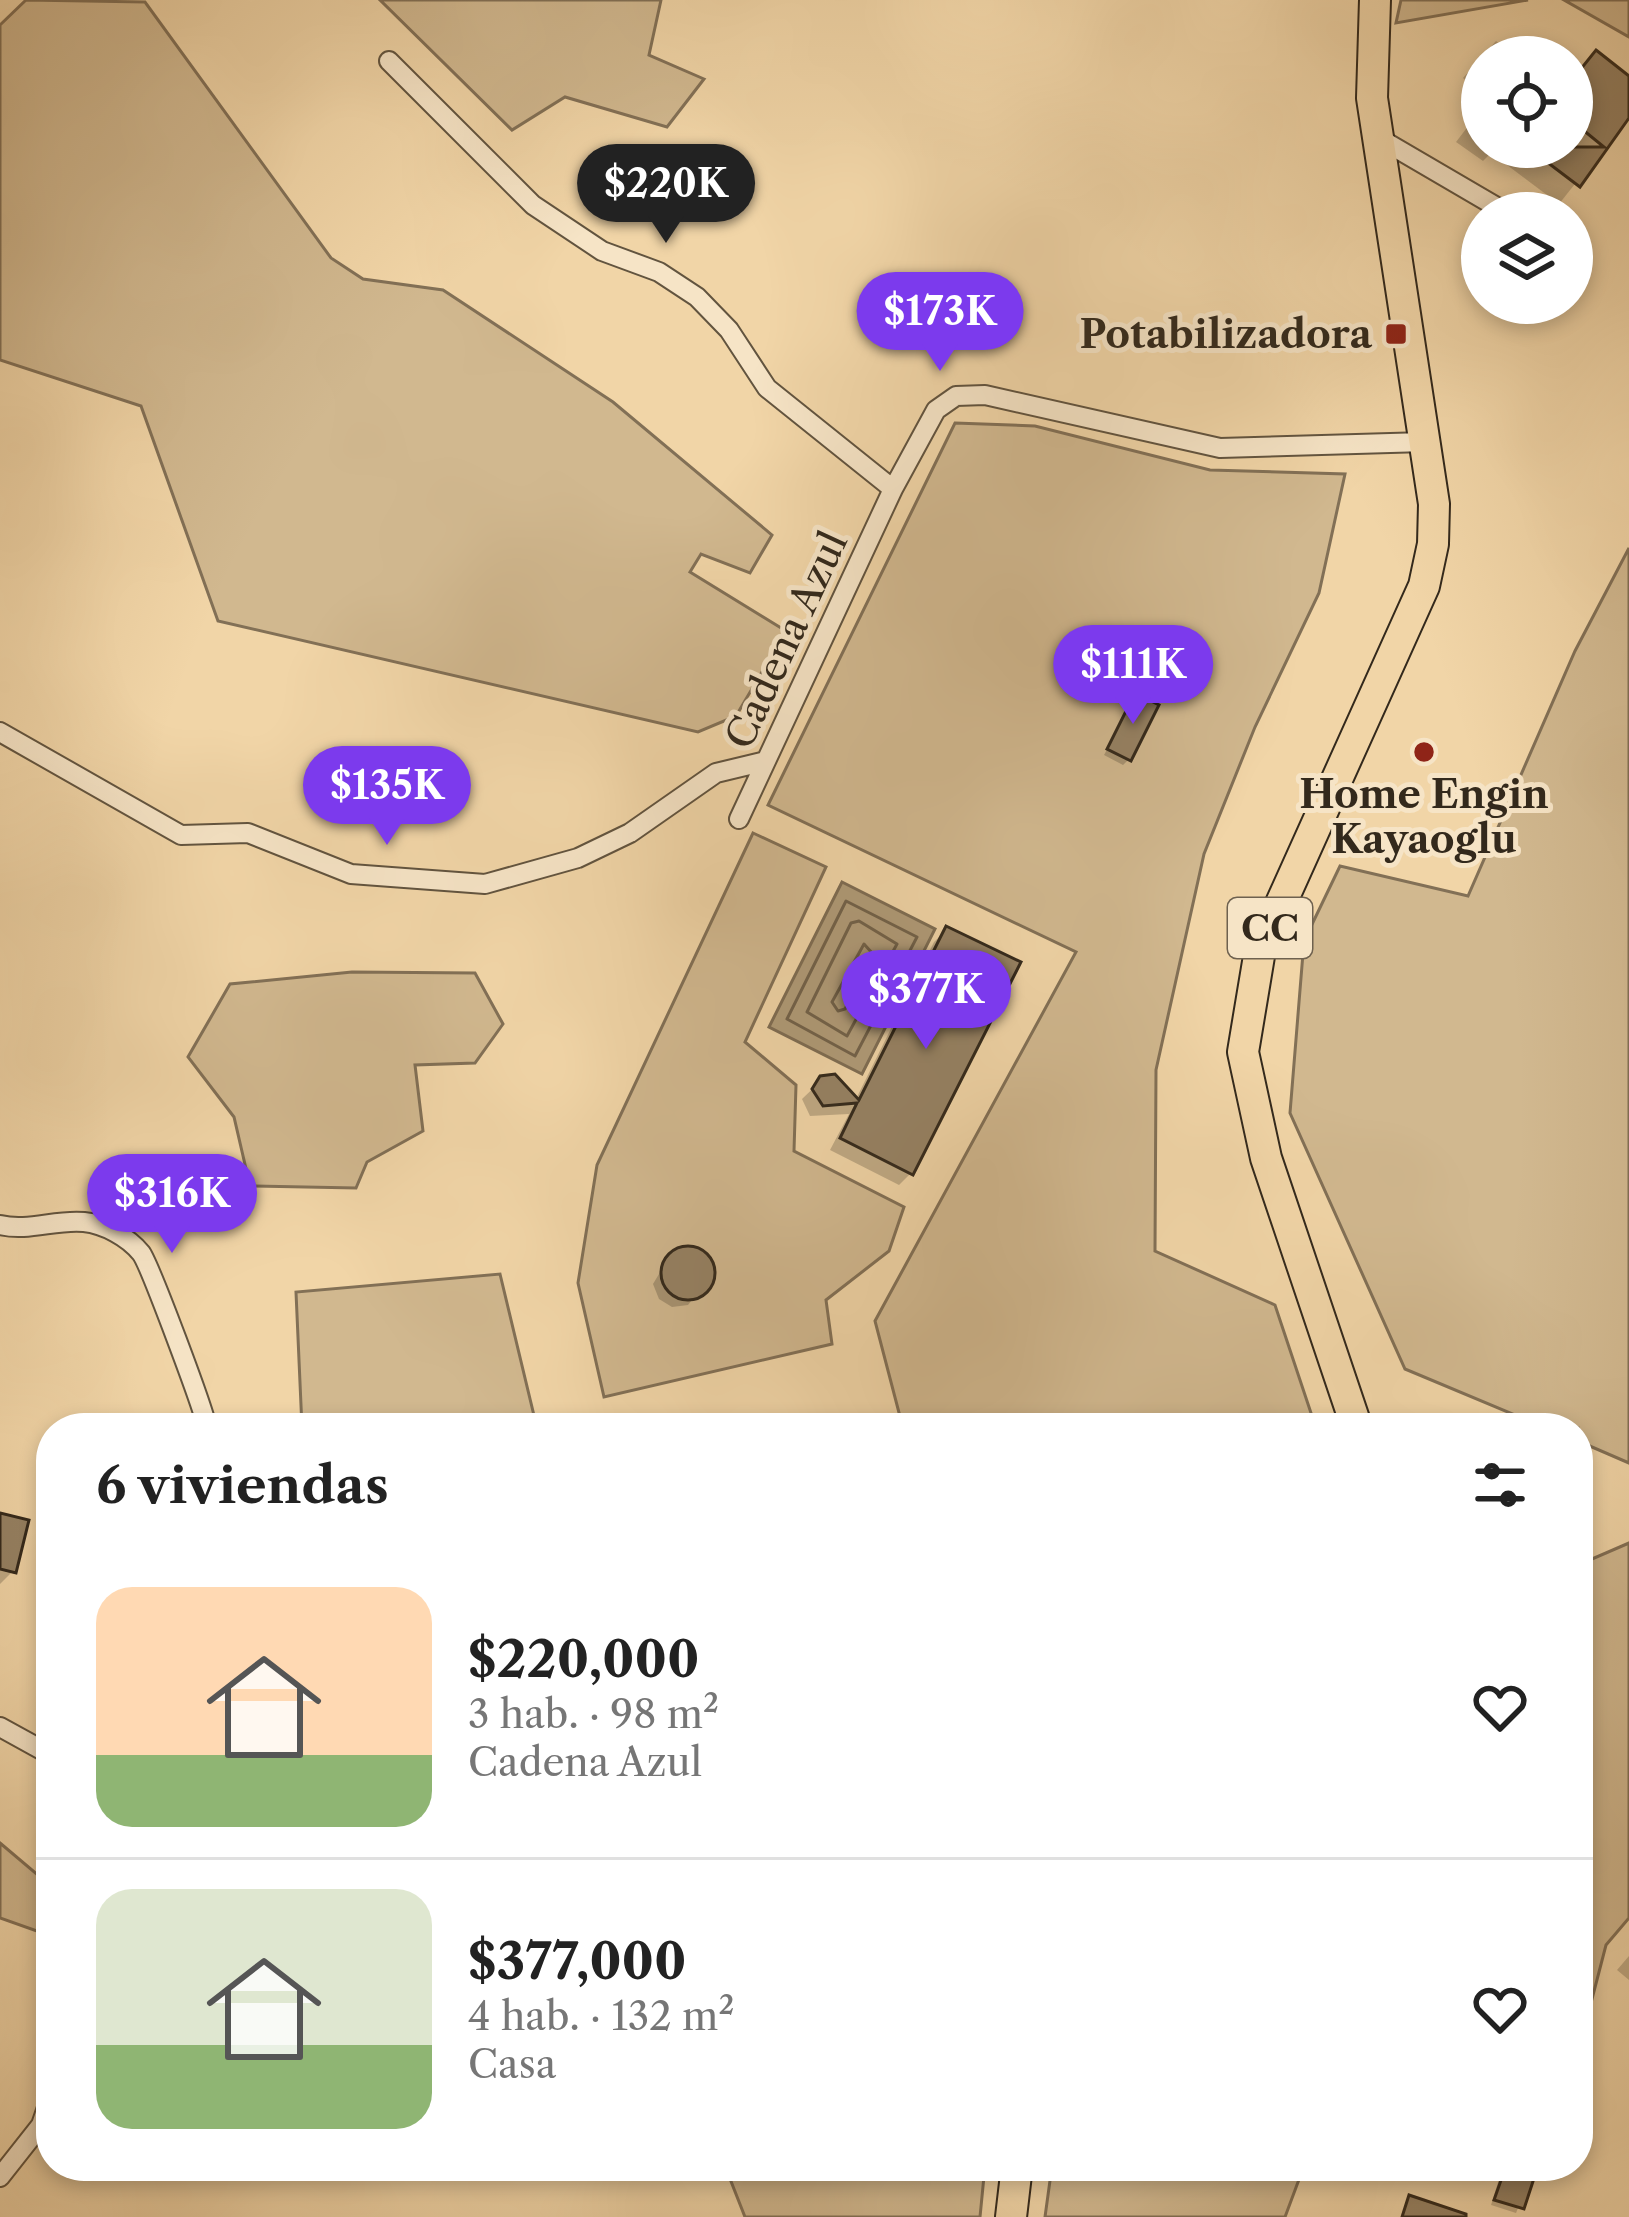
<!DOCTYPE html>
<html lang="es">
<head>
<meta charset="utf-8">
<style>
	body { margin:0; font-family:"Libre Caslon Text",serif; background:#f6f6f6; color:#222; height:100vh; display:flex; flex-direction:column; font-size:45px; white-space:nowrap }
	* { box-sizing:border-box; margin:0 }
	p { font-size:39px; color:#767676 }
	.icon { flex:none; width:66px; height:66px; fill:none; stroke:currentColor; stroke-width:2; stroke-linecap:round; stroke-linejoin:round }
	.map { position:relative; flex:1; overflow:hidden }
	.side { position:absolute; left:36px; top:1413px; width:1557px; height:768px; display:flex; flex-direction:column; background:#fff; border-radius:48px; box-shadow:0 6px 18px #0003 }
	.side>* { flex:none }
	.tools { position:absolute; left:1461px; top:36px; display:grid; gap:24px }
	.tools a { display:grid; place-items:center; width:132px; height:132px; border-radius:50%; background:#fff; box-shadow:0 6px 18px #0003; font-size:60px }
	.price { position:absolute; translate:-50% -102px; padding:0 27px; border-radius:42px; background:#7c3aed; color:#fff; font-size:39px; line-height:78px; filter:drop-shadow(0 3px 6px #0008) }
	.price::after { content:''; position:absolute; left:50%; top:72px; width:36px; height:27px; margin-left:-18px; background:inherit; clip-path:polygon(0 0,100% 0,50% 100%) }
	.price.selected { background:#222; color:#fff }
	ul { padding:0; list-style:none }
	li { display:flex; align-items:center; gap:36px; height:300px; padding:0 60px }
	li+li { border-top:3px solid #e0e0e0 }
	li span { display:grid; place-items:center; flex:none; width:336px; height:240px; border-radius:36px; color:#555 }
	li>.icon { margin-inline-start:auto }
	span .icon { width:144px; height:144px; fill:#fffc; stroke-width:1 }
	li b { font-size:51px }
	h2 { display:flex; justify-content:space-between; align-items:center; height:144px; padding:0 60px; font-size:51px }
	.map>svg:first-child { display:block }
	.green { fill:#d1b88f; stroke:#827056; stroke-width:3 }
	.water { fill:#b09b78; stroke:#7e6d53; stroke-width:3 }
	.shadow { fill:#0003 }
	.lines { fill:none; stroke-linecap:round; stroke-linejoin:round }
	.shore { stroke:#72624a; stroke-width:3 }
	.building { fill:#968264; stroke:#33291c; stroke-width:3 }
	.minor-casing { stroke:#62543f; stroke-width:22 }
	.primary-casing { stroke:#33291c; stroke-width:34 }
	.minor { stroke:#f6e4c6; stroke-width:18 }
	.primary { stroke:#f1d5a7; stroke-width:30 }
	.poi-dot { fill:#8f2418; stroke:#f6e4c6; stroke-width:4.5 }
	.labels { text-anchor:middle; stroke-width:10; stroke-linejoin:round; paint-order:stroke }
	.shield { fill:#f6e4c6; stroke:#6e614f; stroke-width:3 }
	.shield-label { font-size:36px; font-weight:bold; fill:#33291c }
	.poi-label { font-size:39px; font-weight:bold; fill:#33291c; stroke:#f6e4c6; text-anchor:end }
	.street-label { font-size:39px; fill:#33291c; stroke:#f6e4c6 }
</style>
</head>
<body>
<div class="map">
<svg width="1629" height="2217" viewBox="0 0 1629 2217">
	<rect width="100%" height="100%" fill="#f1d5a7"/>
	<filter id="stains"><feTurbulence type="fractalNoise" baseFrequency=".00167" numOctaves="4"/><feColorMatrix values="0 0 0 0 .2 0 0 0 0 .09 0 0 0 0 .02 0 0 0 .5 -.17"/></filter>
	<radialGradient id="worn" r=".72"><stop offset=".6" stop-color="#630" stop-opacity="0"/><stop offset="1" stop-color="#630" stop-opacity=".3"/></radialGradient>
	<path class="green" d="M26,0L145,2L331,258L363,279L443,290L613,402L772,535L750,573L701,554L690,572L786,631L736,716L698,732L218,621L141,406L0,360V25Z
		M380,0H661L649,55L704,79L667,127L565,97L512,130Z
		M1401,0H1528L1396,23Z
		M1564,0H1629V37Z
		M955,423L1035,426L1210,470L1345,474L1319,593L1255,727L1204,854L1156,1070L1155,1251L1275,1305L1316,1428H903L875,1321L1076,952L768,805Z
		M1629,548V1463L1578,1441V1428H1546L1405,1369L1290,1113L1304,941L1340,866L1468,896L1575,651Z
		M753,833L826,867L745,1042L796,1085L794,1151L904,1207L889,1251L826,1300L832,1344L604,1397L578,1283L597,1165Z
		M352,972L475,973L503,1024L475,1063L415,1065L423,1131L367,1162L356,1188L250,1186L234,1117L188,1057L230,984Z
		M500,1274L537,1428H302L296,1292Z
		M1629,1543V1918L1606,1945L1578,2053V1565Z
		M0,1843L45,1881L51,1936L0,1918Z
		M725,2166H985L980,2217H745Z
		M1052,2166H1304L1285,2217H1045Z"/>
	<path class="water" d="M842,882L935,929L862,1074L769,1027Z"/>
	<path class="shadow" d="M1496,41L1516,57H1482V93L1463,78Z
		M1596,54L1629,80V116L1559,204L1491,153L1483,161L1456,142L1482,108V147H1572V79Z
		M1136,697L1129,759L1123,765L1104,755Z
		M946,930L911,1173L899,1185L830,1150L849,1114L810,1116L802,1099L826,1076L855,1101L934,942Z
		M690,1249L704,1255L711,1276L688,1305L672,1307L659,1299L653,1284L668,1259Z
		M0,1516L13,1571L0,1584Z
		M51,1545V1602L38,1599Z
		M1629,1956V1980L1617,1970Z
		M1397,2166H1428L1421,2178L1396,2170Z
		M1503,2166H1535L1516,2213L1491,2205Z"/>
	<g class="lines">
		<path class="shore" d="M846,901L917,937L855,1056L787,1019Z
			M859,921L897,944L847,1036L807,1012L851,923Z
			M864,944L873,954L845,1009L838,1011L832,1002Z"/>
	</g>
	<path class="building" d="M1596,50L1629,76V118L1580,187L1527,147H1604L1572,121V80Z
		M1135,693L1159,705L1131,761L1107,749Z
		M946,926L1021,962L913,1175L840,1138L857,1103L823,1106L812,1089L820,1076L835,1074L859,1100Z
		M661 1273a27 27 0 1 1 54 0a27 27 0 1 1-54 0Z
		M0,1513L29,1520L16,1573L0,1569Z
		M1506,2166H1538L1524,2209L1494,2200Z
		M1409,2195L1466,2214V2217H1402Z"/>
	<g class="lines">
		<g class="minor-casing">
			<path id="minor" d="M389,61L533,205L602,251L659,272L697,297L729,330L767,388L893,489
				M1377,137L1507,213
				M0,732L181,835L248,833L351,874L485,884L578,858L630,833L716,773L766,761
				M739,819L893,489L936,410L956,396L985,395L1220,448L1425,442
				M0,1225C28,1232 56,1219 84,1222C104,1224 128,1237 141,1253C149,1263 205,1412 207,1428
				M0,1727L51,1755
				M51,1800V1805
				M0,2177L41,2125L51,2096"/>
		</g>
		<g class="primary-casing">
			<path id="primary" d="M1357,1428L1266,1158L1243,1052L1260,950L1424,586L1433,544L1434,504L1372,98L1375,0
				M1011,2217L1017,2166"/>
		</g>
		<use href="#minor" class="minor"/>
		<use href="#primary" class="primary"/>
	</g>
	<g class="poi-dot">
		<rect x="1384" y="322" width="24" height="24" rx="6"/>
		<circle cx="1424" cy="752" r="12"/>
	</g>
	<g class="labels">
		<rect class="shield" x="1228" y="898" width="84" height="60" rx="9"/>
		<g class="shield-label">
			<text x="1270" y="941">CC</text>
		</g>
		<g class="poi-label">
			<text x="1372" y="348">Potabilizadora</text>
			<text x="1424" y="808" text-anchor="middle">Home Engin<tspan x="1424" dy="45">Kayaoglu</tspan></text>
		</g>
		<g class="street-label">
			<text transform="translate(786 640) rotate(-65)" y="14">Cadena Azul</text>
		</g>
	</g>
	<rect width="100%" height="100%" filter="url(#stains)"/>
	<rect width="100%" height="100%" fill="url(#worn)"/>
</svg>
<div class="tools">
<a><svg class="icon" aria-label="locate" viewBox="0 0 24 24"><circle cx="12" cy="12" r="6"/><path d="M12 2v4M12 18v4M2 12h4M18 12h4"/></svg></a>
<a><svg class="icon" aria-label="layers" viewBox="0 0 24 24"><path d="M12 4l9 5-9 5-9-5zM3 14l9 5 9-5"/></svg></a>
</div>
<b class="price selected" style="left:666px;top:246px">$220K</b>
<b class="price" style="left:940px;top:374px">$173K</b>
<b class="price" style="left:1133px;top:727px">$111K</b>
<b class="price" style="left:387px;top:848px">$135K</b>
<b class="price" style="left:926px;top:1052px">$377K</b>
<b class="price" style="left:172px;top:1256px">$316K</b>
<section class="side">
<h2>6 viviendas<svg class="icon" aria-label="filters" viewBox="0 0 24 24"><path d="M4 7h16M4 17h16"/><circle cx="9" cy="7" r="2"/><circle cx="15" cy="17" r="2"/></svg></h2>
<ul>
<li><span style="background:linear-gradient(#ffd9b3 70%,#8fb573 0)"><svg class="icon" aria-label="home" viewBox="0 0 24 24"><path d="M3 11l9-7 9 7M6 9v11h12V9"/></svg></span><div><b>$220,000</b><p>3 hab. · 98 m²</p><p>Cadena Azul</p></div><svg class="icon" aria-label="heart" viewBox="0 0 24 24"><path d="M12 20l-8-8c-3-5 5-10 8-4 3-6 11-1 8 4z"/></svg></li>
<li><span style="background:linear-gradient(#dfe7d0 65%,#8fb573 0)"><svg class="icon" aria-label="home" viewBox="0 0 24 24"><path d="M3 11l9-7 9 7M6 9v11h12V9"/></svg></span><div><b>$377,000</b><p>4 hab. · 132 m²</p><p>Casa</p></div><svg class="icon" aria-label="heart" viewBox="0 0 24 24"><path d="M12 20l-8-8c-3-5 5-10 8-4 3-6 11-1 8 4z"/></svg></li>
</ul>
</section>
</div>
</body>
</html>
